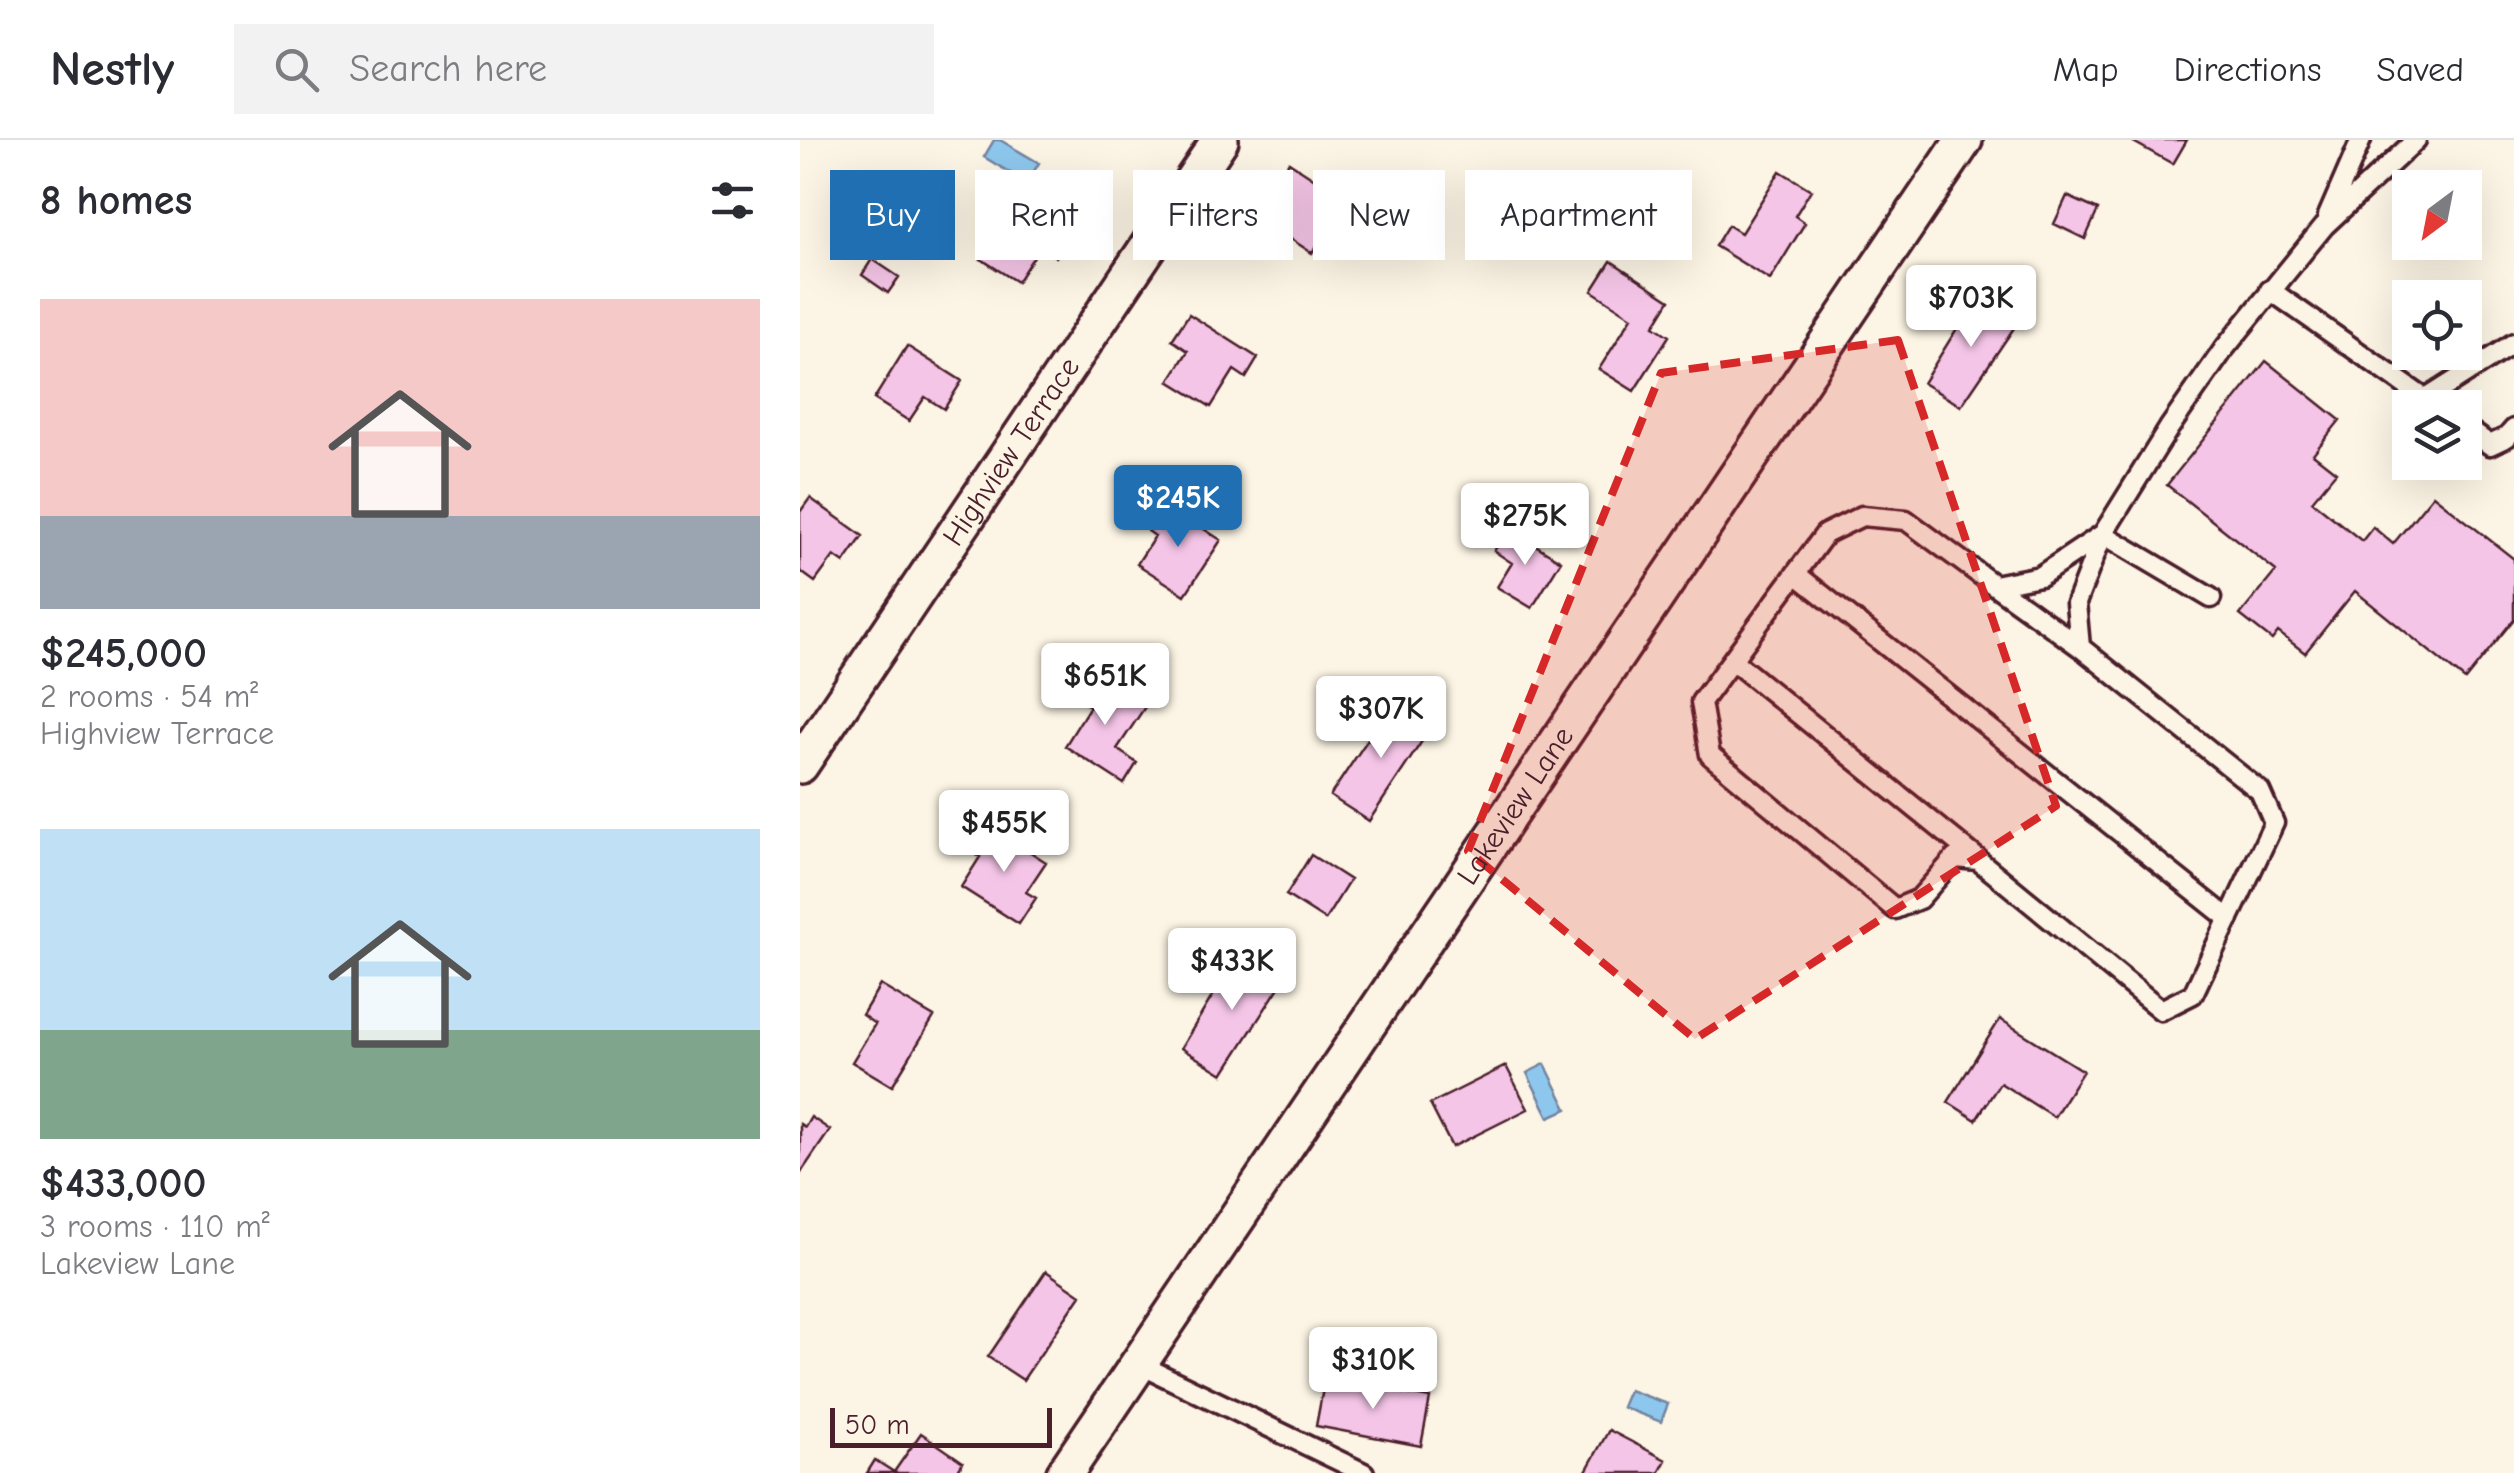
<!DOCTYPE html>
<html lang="en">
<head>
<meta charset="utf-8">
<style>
	body { margin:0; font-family:"Comic Neue",sans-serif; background:#f2f2f3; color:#2b2b33; height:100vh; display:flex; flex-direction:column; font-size:38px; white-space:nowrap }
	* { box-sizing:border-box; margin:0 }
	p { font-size:32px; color:#7c7c81 }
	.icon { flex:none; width:55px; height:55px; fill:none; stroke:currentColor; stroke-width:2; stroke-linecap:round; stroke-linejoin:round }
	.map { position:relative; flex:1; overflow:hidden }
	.sheet { display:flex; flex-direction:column; background:#fff; width:800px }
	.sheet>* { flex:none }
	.guide { position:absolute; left:30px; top:30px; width:950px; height:90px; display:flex; gap:20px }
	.needle { width:65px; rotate:212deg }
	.buttons { position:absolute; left:1592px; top:30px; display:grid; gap:20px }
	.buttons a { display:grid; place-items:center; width:90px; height:90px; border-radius:0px; background:#fff; box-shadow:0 10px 40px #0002; font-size:50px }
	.scale { position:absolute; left:30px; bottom:25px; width:222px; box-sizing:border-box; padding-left:10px; border:5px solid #4a1f2b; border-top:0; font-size:28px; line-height:35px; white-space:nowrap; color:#4a1f2b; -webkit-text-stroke:8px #fcf5e5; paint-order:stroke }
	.price { position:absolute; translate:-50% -85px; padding:0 22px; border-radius:10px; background:#fff; color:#222; font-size:32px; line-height:65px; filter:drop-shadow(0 2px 5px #0008) }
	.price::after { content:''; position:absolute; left:50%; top:60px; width:30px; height:22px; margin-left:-15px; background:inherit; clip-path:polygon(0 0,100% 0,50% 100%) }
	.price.selected { background:#1f6fb2; color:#fff }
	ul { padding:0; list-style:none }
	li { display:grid; align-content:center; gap:20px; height:530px; padding:0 40px }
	li span { display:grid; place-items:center; height:310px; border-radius:0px; color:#555 }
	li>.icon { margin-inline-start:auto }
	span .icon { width:180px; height:180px; fill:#fffc; stroke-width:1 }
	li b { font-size:42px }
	h2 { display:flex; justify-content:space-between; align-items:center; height:120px; padding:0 40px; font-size:42px }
	.tag { padding:0 35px; border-radius:0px; background:#fff; box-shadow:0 10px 40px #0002; font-size:35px; line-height:90px }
	.tag.selected { background:#1f6fb2; color:#fff }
	header { display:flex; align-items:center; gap:60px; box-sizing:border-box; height:140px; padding:0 50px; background:#fff; border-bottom:2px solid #e1e1e2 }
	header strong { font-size:48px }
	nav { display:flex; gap:55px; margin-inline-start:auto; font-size:35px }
	.search { width:700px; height:90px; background:#f2f2f3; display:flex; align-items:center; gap:25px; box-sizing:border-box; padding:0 35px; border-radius:0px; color:#7c7c81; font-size:38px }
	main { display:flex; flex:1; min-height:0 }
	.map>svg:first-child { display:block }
	.water { fill:#8ec7ed; stroke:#73849f; stroke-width:2.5 }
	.building { fill:#f5c5e7; stroke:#4a1f2b; stroke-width:2.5 }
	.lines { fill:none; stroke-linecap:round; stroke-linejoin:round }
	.lane-casing { stroke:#4a1f2b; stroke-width:25 }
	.street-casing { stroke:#4a1f2b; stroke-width:42 }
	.lane { stroke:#fcf5e5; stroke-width:18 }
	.street { stroke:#fcf5e5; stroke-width:35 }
	.marked { fill:#d62828; fill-opacity:0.2; stroke:#d62828; stroke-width:8; stroke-dasharray:20 12; stroke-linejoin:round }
	.labels { text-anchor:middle; stroke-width:10; stroke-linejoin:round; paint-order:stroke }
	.street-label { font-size:30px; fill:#4a1f2b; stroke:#fcf5e5 }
</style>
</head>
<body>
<header>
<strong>Nestly</strong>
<div class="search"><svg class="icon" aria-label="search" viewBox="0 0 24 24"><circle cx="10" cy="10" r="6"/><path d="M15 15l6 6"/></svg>Search here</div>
<nav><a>Map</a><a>Directions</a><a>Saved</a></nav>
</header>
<main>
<section class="sheet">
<h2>8 homes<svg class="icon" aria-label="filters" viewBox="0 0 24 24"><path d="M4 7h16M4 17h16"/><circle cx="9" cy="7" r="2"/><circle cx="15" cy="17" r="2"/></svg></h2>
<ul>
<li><span style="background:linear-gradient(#f6c9c9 70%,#9aa5b1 0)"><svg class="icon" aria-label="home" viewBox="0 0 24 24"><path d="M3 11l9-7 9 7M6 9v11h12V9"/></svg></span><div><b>$245,000</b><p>2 rooms · 54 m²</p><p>Highview Terrace</p></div></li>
<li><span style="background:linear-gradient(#bfe0f5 65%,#7fa58c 0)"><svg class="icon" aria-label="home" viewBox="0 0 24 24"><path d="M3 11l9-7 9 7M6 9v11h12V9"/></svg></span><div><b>$433,000</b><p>3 rooms · 110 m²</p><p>Lakeview Lane</p></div></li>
</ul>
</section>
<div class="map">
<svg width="1714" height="1333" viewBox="0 0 1714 1333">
	<rect width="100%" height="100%" fill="#fcf5e5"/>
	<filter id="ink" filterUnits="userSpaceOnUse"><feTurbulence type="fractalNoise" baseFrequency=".01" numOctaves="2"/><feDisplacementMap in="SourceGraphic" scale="20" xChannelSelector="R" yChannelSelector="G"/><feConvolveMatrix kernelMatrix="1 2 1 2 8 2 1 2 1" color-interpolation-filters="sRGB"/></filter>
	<g filter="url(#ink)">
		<path class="water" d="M194,0H200L239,23L227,43L184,17Z
			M745,924L767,969L749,977L727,933Z
			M829,1250L868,1264L861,1282L822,1267Z"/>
		<path class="building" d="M1330,0H1387L1373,24Z
			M489,22L547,60L512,113L465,82L484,52L474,44Z
			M980,31L1011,50L995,76L1005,83L970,140L915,106L928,85L941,93Z
			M1267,56L1298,70L1285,99L1254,84Z
			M219,59L271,92L256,117L240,107L217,142L181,119Z
			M72,119L99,137L88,153L62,135Z
			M811,121L870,160L854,186L869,196L834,251L799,229L832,177L792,151Z
			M1179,153L1220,179L1161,266L1123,243Z
			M389,174L458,218L446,238L434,230L411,267L369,241L388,211L372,200Z
			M107,206L162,241L144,269L125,257L109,281L74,259Z
			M1466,221L1540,280L1513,314L1536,332L1512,361L1562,401L1573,387L1593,404L1633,355L1714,419V479L1665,540L1555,451L1505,513L1478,492L1472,500L1440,475L1476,431L1367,345Z
			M10,358L63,396L44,423L34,416L15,442L0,431V372Z
			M365,364L421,400L385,455L337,424L355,396L348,391Z
			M708,388L761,421L732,468L697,447L712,423L694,411Z
			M292,534L345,567L317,609L337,623L324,644L265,606L290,566L276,558Z
			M594,560L632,586L569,681L530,656Z
			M189,685L246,722L226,752L236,758L219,784L161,747L180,717L172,712Z
			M511,715L550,740L525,780L486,755Z
			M439,812L483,841L423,934L381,908Z
			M80,845L134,877L92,946L52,922L75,884L62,875Z
			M1200,879L1283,931L1254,977L1200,943L1176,980L1148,962Z
			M706,926L728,969L652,1007L630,964Z
			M11,977L30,990L0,1034V984L5,987Z
			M246,1131L281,1155L223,1240L188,1217Z
			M525,1238L630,1258L621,1306L516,1286Z
			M809,1290L866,1320L859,1333H785Z
			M121,1293L163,1322L156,1333H67L75,1320L94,1332Z"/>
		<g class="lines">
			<g class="lane-casing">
				<path id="lane" d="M1528,76L1561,0
					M1470,150L1638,268
					M1626,259L1714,203
					M1665,287L1690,305L1707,297L1714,289
					M1303,394L1240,436L1194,445L1106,380L1062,376L1025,394L901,562L910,615L1095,769L1119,759L1155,718L1178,720L1361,870L1393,854L1474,683L1460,651L1280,507L1276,463L1303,394L1369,288L1424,209L1524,86L1616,0
					M1303,394L1411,458
					M996,434L1429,779
					M1194,445L1280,507
					M932,520L1178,719
					M339,1224L564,1333"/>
			</g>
			<g class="street-casing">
				<g id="street">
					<path id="s1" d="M0,625L420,0"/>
					<path id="s2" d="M265,1333L1164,0"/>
				</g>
			</g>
			<use href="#lane" class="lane"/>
			<use href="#street" class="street"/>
		</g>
	</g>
	<path class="marked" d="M1098,200L1256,666L895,899L668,711L861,233Z"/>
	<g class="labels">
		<g class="street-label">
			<text dy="10" stroke="none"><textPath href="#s1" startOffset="378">Highview Terrace</textPath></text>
			<text dy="10" stroke="none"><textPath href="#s2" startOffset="805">Lakeview Lane</textPath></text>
		</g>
	</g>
</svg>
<div class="buttons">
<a><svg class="needle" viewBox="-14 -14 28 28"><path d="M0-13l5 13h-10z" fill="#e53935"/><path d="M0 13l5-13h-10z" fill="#7c7c81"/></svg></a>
<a><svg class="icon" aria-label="locate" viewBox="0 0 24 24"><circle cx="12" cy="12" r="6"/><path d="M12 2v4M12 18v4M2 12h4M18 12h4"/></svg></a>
<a><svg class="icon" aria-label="layers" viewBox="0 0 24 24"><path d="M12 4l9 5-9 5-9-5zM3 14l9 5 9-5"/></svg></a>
</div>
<div class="scale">50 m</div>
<b class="price" style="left:1171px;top:210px">$703K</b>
<b class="price selected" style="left:378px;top:410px">$245K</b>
<b class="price" style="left:725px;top:428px">$275K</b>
<b class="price" style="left:305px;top:588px">$651K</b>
<b class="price" style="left:581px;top:621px">$307K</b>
<b class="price" style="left:204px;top:735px">$455K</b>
<b class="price" style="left:432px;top:873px">$433K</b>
<b class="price" style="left:573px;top:1272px">$310K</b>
<div class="guide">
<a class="tag selected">Buy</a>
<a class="tag">Rent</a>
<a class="tag">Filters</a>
<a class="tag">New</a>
<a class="tag">Apartment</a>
</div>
</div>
</main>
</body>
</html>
